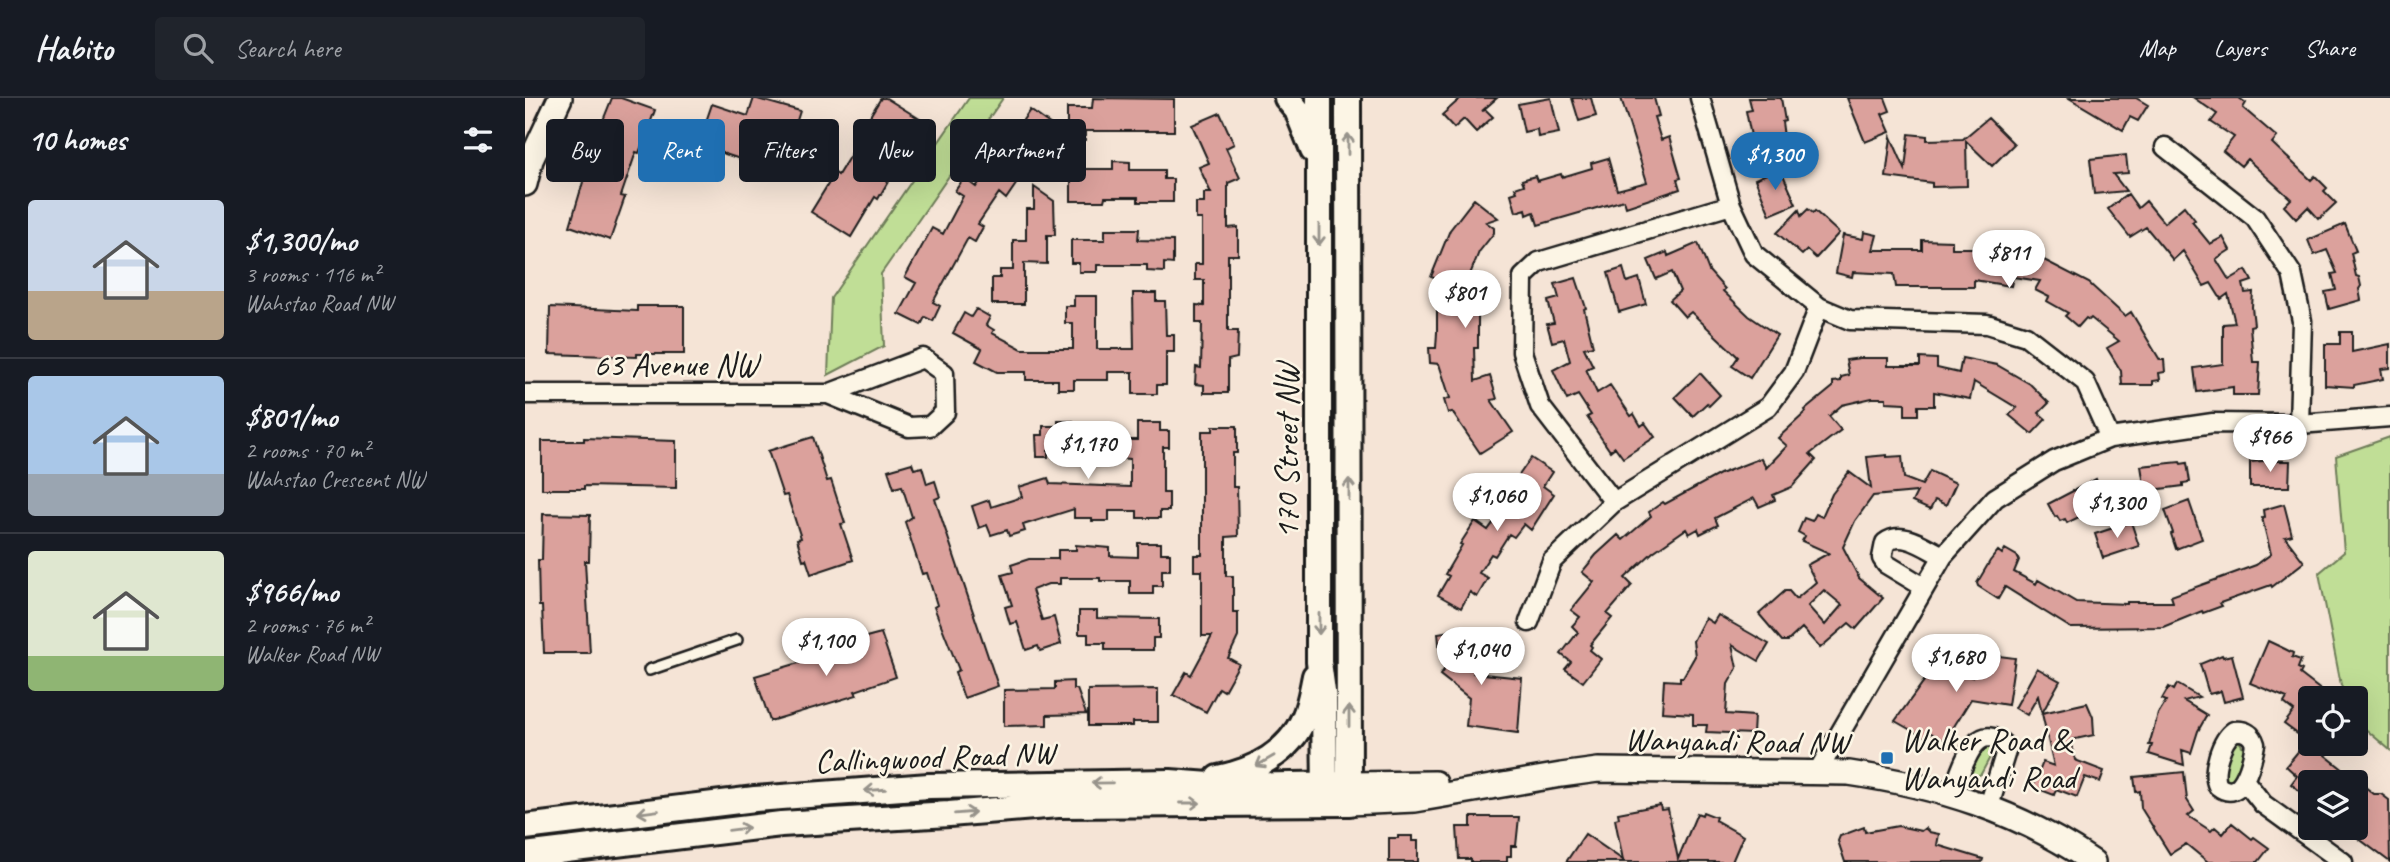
<!DOCTYPE html>
<html lang="en">
<head>
<meta charset="utf-8">
<style>
	body { margin:0; font-family:Caveat,sans-serif; background:#20242c; color:#f1f3f6; height:100vh; display:flex; flex-direction:column; font-size:26px; white-space:nowrap }
	* { box-sizing:border-box; margin:0 }
	p { font-size:23px; color:#9ea1a6 }
	.icon { flex:none; width:38px; height:38px; fill:none; stroke:currentColor; stroke-width:2; stroke-linecap:round; stroke-linejoin:round }
	.map { position:relative; flex:1; overflow:hidden }
	.side { display:flex; flex-direction:column; background:#171b24; width:525px }
	.side>* { flex:none }
	.banner { position:absolute; left:21px; top:21px; width:665px; height:63px; display:flex; gap:14px }
	.fabs { position:absolute; left:1773px; top:588px; display:grid; gap:14px }
	.fabs a { display:grid; place-items:center; width:70px; height:70px; border-radius:7px; background:#171b24; box-shadow:0 7px 28px #0002; font-size:35px }
	.price { position:absolute; translate:-50% -60px; padding:0 16px; border-radius:24px; background:#fff; color:#222; font-size:23px; line-height:46px; filter:drop-shadow(0 2px 4px #0008) }
	.price::after { content:''; position:absolute; left:50%; top:42px; width:21px; height:16px; margin-left:-10px; background:inherit; clip-path:polygon(0 0,100% 0,50% 100%) }
	.price.selected { background:#1f6fb2; color:#fff }
	ul { padding:0; list-style:none }
	li { display:flex; align-items:center; gap:21px; height:175px; padding:0 28px }
	li+li { border-top:2px solid #363941 }
	li span { display:grid; place-items:center; flex:none; width:196px; height:140px; border-radius:7px; color:#555 }
	li>.icon { margin-inline-start:auto }
	span .icon { width:84px; height:84px; fill:#fffc; stroke-width:1 }
	li b { font-size:30px }
	h2 { display:flex; justify-content:space-between; align-items:center; height:84px; padding:0 28px; font-size:30px }
	.pill { padding:0 24px; border-radius:7px; background:#171b24; box-shadow:0 7px 28px #0002; font-size:24px; line-height:63px }
	.pill.selected { background:#1f6fb2; color:#fff }
	header { display:flex; align-items:center; gap:42px; box-sizing:border-box; height:98px; padding:0 35px; background:#171b24; border-bottom:2px solid #363941 }
	header strong { font-size:33px }
	nav { display:flex; gap:38px; margin-inline-start:auto; font-size:24px }
	.search { width:490px; height:63px; background:#20242c; display:flex; align-items:center; gap:18px; box-sizing:border-box; padding:0 24px; border-radius:7px; color:#9ea1a6; font-size:26px }
	main { display:flex; flex:1; min-height:0 }
	.map>svg:first-child { display:block }
	.green { fill:#c0de96; stroke:#6e7d59; stroke-width:2 }
	.building { fill:#dba19c; stroke:#1c1c1c; stroke-width:2; fill-rule:evenodd }
	.lines { fill:none; stroke-linecap:round; stroke-linejoin:round }
	.service-casing { stroke:#1c1c1c; stroke-width:14 }
	.minor-casing { stroke:#1c1c1c; stroke-width:23 }
	.tertiary-casing { stroke:#1c1c1c; stroke-width:28 }
	.secondary-casing { stroke:#1c1c1c; stroke-width:30 }
	.service { stroke:#fcf5e5; stroke-width:9 }
	.minor { stroke:#fcf5e5; stroke-width:18 }
	.tertiary { stroke:#fcf5e5; stroke-width:23 }
	.secondary { stroke:#fcf5e5; stroke-width:24 }
	.oneway { stroke:#97938b }
	.poi-dot { fill:#1f6fb2; stroke:#fcf5e5; stroke-width:2.5 }
	.labels { text-anchor:middle; stroke-width:5; stroke-linejoin:round; paint-order:stroke }
	.street-label { font-size:33px; fill:#1c1c1c; stroke:#fcf5e5 }
	.poi-label { font-size:33px; fill:#1c1c1c; stroke:#fcf5e5; text-anchor:start }
</style>
</head>
<body>
<header>
<strong>Habito</strong>
<div class="search"><svg class="icon" aria-label="search" viewBox="0 0 24 24"><circle cx="10" cy="10" r="6"/><path d="M15 15l6 6"/></svg>Search here</div>
<nav><a>Map</a><a>Layers</a><a>Share</a></nav>
</header>
<main>
<section class="side">
<h2>10 homes<svg class="icon" aria-label="filters" viewBox="0 0 24 24"><path d="M4 7h16M4 17h16"/><circle cx="9" cy="7" r="2"/><circle cx="15" cy="17" r="2"/></svg></h2>
<ul>
<li><span style="background:linear-gradient(#c9d6e8 65%,#b9a48a 0)"><svg class="icon" aria-label="home" viewBox="0 0 24 24"><path d="M3 11l9-7 9 7M6 9v11h12V9"/></svg></span><div><b>$1,300/mo</b><p>3 rooms · 116 m²</p><p>Wahstao Road NW</p></div></li>
<li><span style="background:linear-gradient(#a9c7e8 70%,#9aa5b1 0)"><svg class="icon" aria-label="home" viewBox="0 0 24 24"><path d="M3 11l9-7 9 7M6 9v11h12V9"/></svg></span><div><b>$801/mo</b><p>2 rooms · 70 m²</p><p>Wahstao Crescent NW</p></div></li>
<li><span style="background:linear-gradient(#dfe7d0 75%,#8fb573 0)"><svg class="icon" aria-label="home" viewBox="0 0 24 24"><path d="M3 11l9-7 9 7M6 9v11h12V9"/></svg></span><div><b>$966/mo</b><p>2 rooms · 76 m²</p><p>Walker Road NW</p></div></li>
</ul>
</section>
<div class="map">
<svg width="1865" height="764" viewBox="0 0 1865 764">
	<rect width="100%" height="100%" fill="#f5e4d6"/>
	<filter id="ink" filterUnits="userSpaceOnUse"><feTurbulence type="fractalNoise" baseFrequency=".0143" numOctaves="2"/><feDisplacementMap in="SourceGraphic" scale="14" xChannelSelector="R" yChannelSelector="G"/><feConvolveMatrix kernelMatrix="1 2 1 2 8 2 1 2 1" color-interpolation-filters="sRGB"/></filter>
	<g filter="url(#ink)">
		<path class="green" d="M444,0H478L356,176L359,248L303,277L306,200Z
			M1865,339V652L1831,623L1830,600H1821L1816,587L1794,475L1819,454L1811,358Z
			M1714,643L1719,651L1710,682L1701,687L1698,677L1707,646Z
			M1463,647L1469,652L1456,676L1448,680L1446,673L1457,651Z"/>
		<path class="building" d="M87,0H96L130,12L114,55L111,54L96,98L100,99L85,142L45,128L71,40Z
			M229,0L275,13L261,57L223,45L218,62L173,47L187,6L223,18Z
			M356,0H361L398,23L353,101L350,99L326,139L286,114L310,75L313,77L337,38L334,36Z
			M568,0L649,1V33H560V42H542V10H567Z
			M936,0H972L957,13L961,12L968,19L951,34L939,21L929,30L917,17Z
			M1026,0L1034,35L1013,39L1012,31L999,34L993,6Z
			M1047,0H1066L1071,18L1054,23Z
			M1096,0H1129L1134,18L1129,19L1136,42L1144,39L1156,80L1152,81L1155,91L1101,109L1099,102L1013,127L1009,114L1002,117L1001,111L991,114L986,96L992,94L990,90L999,87L997,82L1010,78L1012,83L1036,76L1037,79L1067,70L1066,65L1083,60L1092,92L1122,84Z
			M1224,0H1256L1260,23L1257,24L1261,54L1226,56L1222,39L1226,38L1221,13L1227,12Z
			M1322,0H1360L1365,13L1357,16L1365,34L1340,44Z
			M1544,0H1611L1623,7L1613,23L1605,19L1598,32Z
			M1669,0H1714L1721,5L1718,10L1752,39L1747,45L1786,82L1790,78L1802,90L1799,93L1811,105L1794,121L1783,109L1771,121L1759,108L1766,101L1722,61L1716,68L1698,53L1709,39L1686,24L1692,16Z
			M505,12L529,29L514,51L508,47L504,50L489,73L496,79L481,101L474,95L453,126L458,129L450,144L443,140L408,204L415,208L408,223L400,219L396,227L374,216L391,185L380,179L407,130L418,136L438,98L430,93L439,80L451,89L470,62L459,54L476,30L487,38Z
			M695,15L709,46L701,50L715,80L703,85V130L713,129V157H703V233H713L712,260L703,262V295H679V287L670,286L671,269L676,270L677,225H671V207L679,208V182H670V166H677V121H671V105H679V95H686L674,69L684,65L667,27Z
			M1463,20L1489,46L1467,68L1441,43L1442,88L1407,89V85L1361,79L1366,39L1380,71L1384,36L1402,38V42L1438,41Z
			M1601,57L1603,75L1588,76L1601,93L1569,96L1565,61Z
			M588,63L605,64V72H639V81H648V104H613V99H580L579,103H546V80H555V71H588Z
			M1255,70L1271,106L1245,117L1230,81Z
			M509,89L529,103L530,137H522V166L499,165V206H467V180H475V172H488V142H501V111H509Z
			M1603,96L1613,110L1621,103L1639,125L1659,108L1670,122L1667,124L1685,146L1698,139L1705,152L1691,161L1704,182L1721,172L1727,183L1718,186L1720,195L1728,194L1727,209L1729,227L1725,228L1728,264H1735L1733,297H1708V289L1672,294L1669,270L1698,266V226L1710,225L1703,196L1696,201L1686,185L1679,188L1658,153L1648,162L1621,129L1605,139L1583,111Z
			M949,101L973,120L961,124L969,130V135L954,154L938,194H958L959,217H953V250H949L950,283L965,278L972,301L966,302L988,334L955,355L927,314L923,315L919,302L925,300L914,266L905,265L904,250H911L912,234V181L906,179L925,132Z
			M1283,111L1288,115L1290,113L1314,135L1291,160L1282,152L1277,157L1252,135L1274,112L1276,118Z
			M1820,126L1831,153L1826,155L1831,178L1834,179L1836,188L1834,191L1836,202L1804,211L1800,194L1811,192L1807,176L1812,175L1802,152L1789,157L1783,142Z
			M580,131H614L613,142L648,143V166L639,165V174L622,173V167H572V174H554V165H546V142H580Z
			M1339,134L1352,137L1348,152H1397V142L1427,143V150H1465L1517,161L1564,185L1600,218L1606,214L1635,262H1639L1640,274L1634,275L1635,282L1628,283V287H1597L1596,273L1582,250L1594,243L1566,220L1564,222L1561,220L1553,229L1540,218L1543,215L1522,203L1524,199L1510,192L1515,183L1488,179L1486,188L1449,182V189H1371L1369,176L1328,174L1327,179L1311,175L1318,137L1338,141Z
			M1173,145L1184,173L1200,191L1198,193L1224,218L1252,237L1225,280L1207,268L1213,259L1166,214L1160,219L1145,202L1155,193L1147,174L1131,181L1123,162L1142,154L1143,158Z
			M1098,170L1102,184L1114,180L1121,206L1094,214L1083,175Z
			M1051,180L1061,210L1059,211L1068,248L1059,250L1068,268L1061,271L1072,295L1085,287L1106,318L1109,316L1116,328L1120,325L1130,339L1098,360L1090,349L1085,353L1062,319L1066,317L1053,297L1042,302L1028,272L1045,263L1039,241L1027,244L1022,226L1029,225L1023,203L1034,200L1030,186Z
			M608,195H631V203H640L641,237H649V254H641V287H632V296H608V274H583V282H549V291H533V282H501V274H472L451,263L457,251L428,235L439,215L446,219L451,211L465,219L461,227L469,232L467,235L497,251H548V225H540V208H549V198H572V251H609Z
			M112,208H159V256H112V259L24,256L25,209L112,213Z
			M1815,234H1827V254L1865,246V270L1856,271L1858,281L1829,287V289L1800,287V246H1815Z
			M1335,260H1363V268H1395V260L1412,261V270L1434,275L1437,260L1472,267L1505,286L1524,305L1514,315L1521,321L1507,336L1484,317L1492,310L1449,284L1445,301L1409,294V308H1393V317H1380V305L1361,304V300H1347L1317,307L1304,318L1316,332L1285,356L1291,362L1267,389L1248,397L1250,402L1234,409L1229,400L1190,420L1193,427L1175,436L1173,431L1164,436L1161,431L1128,454L1100,480L1107,487L1082,516L1087,520L1065,547L1067,549L1065,552L1076,561L1058,584L1040,571L1046,564L1036,556L1053,534L1047,528L1055,519L1046,512L1069,484L1057,474L1071,457L1093,437L1098,442L1126,418L1124,414L1138,404L1140,406L1195,376L1236,360L1241,370L1262,348L1253,340L1281,314L1280,312L1308,289V284L1316,283V279L1324,277L1321,262Z
			M1175,275L1195,297L1184,308L1182,305L1168,318L1150,299Z
			M533,323H548V331H582V342H612V325H635V333H644V349H638V395H644V413H635V420H612V413H584V423H567V420H549V411L498,427L500,433L484,438L482,432L466,437L462,427L454,430L447,408L464,402L466,409L497,399L494,389L523,380L525,386L605,389V361L594,360L593,357L556,358V351L523,352V359H512L511,337H518V328H533Z
			M688,328H712V355H708V389H712L713,438L701,439V478H708V514H713V539L703,560L714,566L699,593L694,590L681,614L648,597L661,574L666,577L687,538H677V473H669V457H677V333H688Z
			M288,339L302,383L306,382L320,425L316,426L328,462L286,476L281,461L278,462L272,441L276,440L262,397L258,398L243,353Z
			M59,340L151,343V390L59,388V391H17V343H59Z
			M1362,357V359L1377,358L1379,380L1397,387L1405,373L1431,385L1421,407L1410,402L1405,412L1387,404L1392,394L1348,398L1330,423L1318,449L1334,480L1358,500L1331,531L1324,525L1295,550L1277,530L1263,543H1257L1234,516L1260,493H1264L1271,501L1291,484L1282,467L1304,455L1277,443L1280,438L1273,434L1279,420L1287,423L1291,416L1297,419L1307,396L1324,374L1346,390L1342,359ZM1299,492L1317,507L1300,527L1283,508Z
			M1006,360L1027,374L1018,388L1029,396L1006,432L999,426L989,439L984,436L970,458L966,456L954,475L963,480L952,499L945,494L936,510L913,497L924,478L920,476L937,447L935,446L950,423L963,432L978,411L973,407Z
			M1737,363H1765L1764,389H1725V364Z
			M1655,364L1656,366L1662,365L1665,384L1658,385V388L1620,393L1616,368Z
			M387,365L389,371L397,369L402,386L410,383L415,399L410,401L473,588L439,600L430,574L434,572L409,509L412,507L402,475L397,476L380,424L387,419L377,388L369,390L363,372Z
			M1571,381L1580,406L1542,425L1540,421L1535,423L1532,418L1530,419L1523,406Z
			M1664,403L1677,441L1651,451L1646,436L1648,435L1640,412Z
			M1759,406L1767,437L1760,439L1779,464L1747,489L1746,487L1695,505L1697,508L1678,515L1677,513L1638,529L1546,530L1480,489L1473,501L1453,488L1452,485L1465,463L1473,453L1477,456L1480,451L1492,458L1494,462L1489,474L1511,486L1513,482L1551,504L1602,506V504H1648L1646,498L1731,467L1746,456L1737,420L1739,419L1738,412Z
			M18,416L65,417L64,463H60L65,555H19L17,508H14L13,462H17Z
			M1606,424L1614,448L1578,460L1570,436Z
			M613,445H636V455H645V472H637V488H628V496H605V483H575V480H535V486H523L507,492L517,522L529,519L536,546L515,553L513,548L501,552L492,524L485,526L480,509L487,507L477,477L488,474L486,467L504,461H533V452H551V447L585,450V458L613,459Z
			M554,513H572V520L634,521V540H628V552H580V545H563V536H554Z
			M1193,517L1244,546L1234,563L1207,547L1212,570L1203,586L1201,616L1229,618L1228,636L1181,634L1182,627H1168V616L1137,614L1139,582L1155,583V579H1158L1170,558L1168,543L1180,520L1188,525Z
			M925,533L945,555L954,547L965,561L949,575L997,580L993,635L941,628L944,600L915,577L924,565L915,555L913,535Z
			M356,535L371,579L330,593L332,597L245,623L230,578L317,552L315,546Z
			M1743,543L1760,551L1768,555L1767,559L1776,562L1773,570L1777,572L1775,576L1806,600H1785V646L1800,652V657L1849,696H1856L1864,702L1865,764L1833,740L1837,735L1830,730V684H1785V701L1766,686L1772,678L1761,668L1782,643L1759,626L1769,613L1759,605L1762,600L1725,585Z
			M1451,555L1490,560L1483,607L1446,601L1420,643L1406,635H1403L1400,640L1370,623L1418,557L1447,579Z
			M1697,557L1698,559L1707,557L1718,599L1699,604L1696,593L1684,596L1675,566Z
			M1512,570L1535,583L1517,615L1562,605L1568,619L1569,637L1546,642L1550,662L1579,673L1575,684L1560,679L1552,699L1531,691L1529,697L1508,689L1518,664L1529,668L1513,598L1502,617L1490,610Z
			M548,583V591H552L561,616L522,617V627L479,628V592L530,591V584Z
			M1652,586L1674,599L1659,603L1682,617L1673,633L1666,655L1657,652L1659,667L1624,656L1627,647H1624L1633,616L1641,603L1637,601L1644,589L1649,592Z
			M633,591V624H608V628H563V592Z
			M1659,674L1662,702L1669,713L1663,718L1686,733L1690,729L1698,736L1707,725L1727,741L1729,739L1744,750L1733,764H1683L1661,746L1645,756L1616,710L1615,693L1611,694L1609,679Z
			M1135,707L1136,712L1143,711L1153,761L1172,715L1177,717L1178,714L1191,719L1190,722L1218,738L1207,764H1041L1060,736L1098,762L1090,721L1094,720L1093,715Z
			M946,719H994L991,748H986V758H982V764H946V761H934L932,729H946Z
			M1373,728L1396,733L1400,730L1404,734L1414,736L1412,747L1458,761L1457,764H1320L1313,743L1315,738L1339,729L1340,734Z
			M873,738H887V743H893V764H864V740H873Z"/>
		<g class="lines">
			<g class="service-casing">
				<path id="service" d="M124,572L212,542"/>
			</g>
			<g class="minor-casing">
				<path id="minor" d="M1175,0L1206,107L1229,156L1294,209L1325,222L1462,226L1501,238L1560,284L1585,340
					M1640,49L1730,120L1767,176L1777,223L1774,326
					M398,260L419,275L420,314L405,328L384,329L303,296Z
					M0,296H303
					M1089,404L1015,308L997,254L998,179L1014,164L1206,107
					M1399,489L1361,466L1357,460L1360,445C1377,431 1401,450 1418,458
					M1004,524L1027,463L1089,404L1243,309L1269,274L1294,209
					M1709,633C1720,632 1727,636 1730,646C1727,664 1717,707 1693,688C1686,674 1696,642 1709,633Z
					M1293,673L1418,458L1470,400L1529,363L1585,340L1688,325L1774,326L1865,319
					M1719,682L1738,706L1818,764
					M1427,696C1437,672 1450,616 1482,650L1464,708"/>
			</g>
			<g class="tertiary-casing">
				<path id="tertiary" d="M0,86L6,62L35,0
					M824,686L910,685
					M824,705L890,702L1036,677L1073,672L1324,675C1413,688 1493,713 1568,764"/>
			</g>
			<g class="secondary-casing">
				<path id="secondary" d="M762,0L772,12L788,52
					M794,0V564L799,601L800,701
					M693,680C729,673 764,655 779,620C785,607 787,592 790,578
					M0,729L230,701L404,688L645,684L698,688L824,686
					M0,757L256,726L424,716L533,707L824,705L823,0"/>
			</g>
			<use href="#service" class="service"/>
			<use href="#minor" class="minor"/>
			<use href="#tertiary" class="tertiary"/>
			<use href="#secondary" class="secondary"/>
		</g>
		<defs><path id="oneway-shaft" d="M-6 0H5M1.5-3L5.5 0L1.5 3" fill="none" stroke-width="1.6" stroke-linecap="round" stroke-linejoin="round" transform="scale(1.75)"/></defs>
		<g class="oneway">
			<use href="#oneway-shaft" transform="translate(823 46) rotate(-90)"/>
			<use href="#oneway-shaft" transform="translate(794 137) rotate(90)"/>
			<use href="#oneway-shaft" transform="translate(824 391) rotate(-90)"/>
			<use href="#oneway-shaft" transform="translate(794 526) rotate(90)"/>
			<use href="#oneway-shaft" transform="translate(824 618) rotate(-90)"/>
			<use href="#oneway-shaft" transform="translate(740 663) rotate(150)"/>
			<use href="#oneway-shaft" transform="translate(577 685) rotate(179)"/>
			<use href="#oneway-shaft" transform="translate(350 692) rotate(176)"/>
			<use href="#oneway-shaft" transform="translate(665 705)"/>
			<use href="#oneway-shaft" transform="translate(123 714) rotate(173)"/>
			<use href="#oneway-shaft" transform="translate(440 715) rotate(-5)"/>
			<use href="#oneway-shaft" transform="translate(214 731) rotate(-7)"/>
		</g>
	</g>
	<rect class="poi-dot" x="1355" y="653" width="14" height="14" rx="3.5"/>
	<g class="labels">
		<g class="street-label">
			<text x="151" y="278">63 Avenue NW</text>
			<text transform="translate(761 353) rotate(-90)" y="12">170 Street NW</text>
			<text transform="translate(1212 642) rotate(1)" y="12">Wanyandi Road NW</text>
			<text transform="translate(410 658) rotate(-2)" y="12">Callingwood Road NW</text>
		</g>
		<g class="poi-label">
			<text x="1376" y="653">Walker Road &amp;<tspan x="1376" dy="38">Wanyandi Road</tspan></text>
		</g>
	</g>
</svg>
<div class="fabs">
<a><svg class="icon" aria-label="locate" viewBox="0 0 24 24"><circle cx="12" cy="12" r="6"/><path d="M12 2v4M12 18v4M2 12h4M18 12h4"/></svg></a>
<a><svg class="icon" aria-label="layers" viewBox="0 0 24 24"><path d="M12 4l9 5-9 5-9-5zM3 14l9 5 9-5"/></svg></a>
</div>
<b class="price selected" style="left:1250px;top:94px">$1,300</b>
<b class="price" style="left:1484px;top:192px">$811</b>
<b class="price" style="left:940px;top:232px">$801</b>
<b class="price" style="left:1745px;top:376px">$966</b>
<b class="price" style="left:563px;top:383px">$1,170</b>
<b class="price" style="left:972px;top:435px">$1,060</b>
<b class="price" style="left:1592px;top:442px">$1,300</b>
<b class="price" style="left:301px;top:580px">$1,100</b>
<b class="price" style="left:956px;top:589px">$1,040</b>
<b class="price" style="left:1431px;top:596px">$1,680</b>
<div class="banner">
<a class="pill">Buy</a>
<a class="pill selected">Rent</a>
<a class="pill">Filters</a>
<a class="pill">New</a>
<a class="pill">Apartment</a>
</div>
</div>
</main>
</body>
</html>
